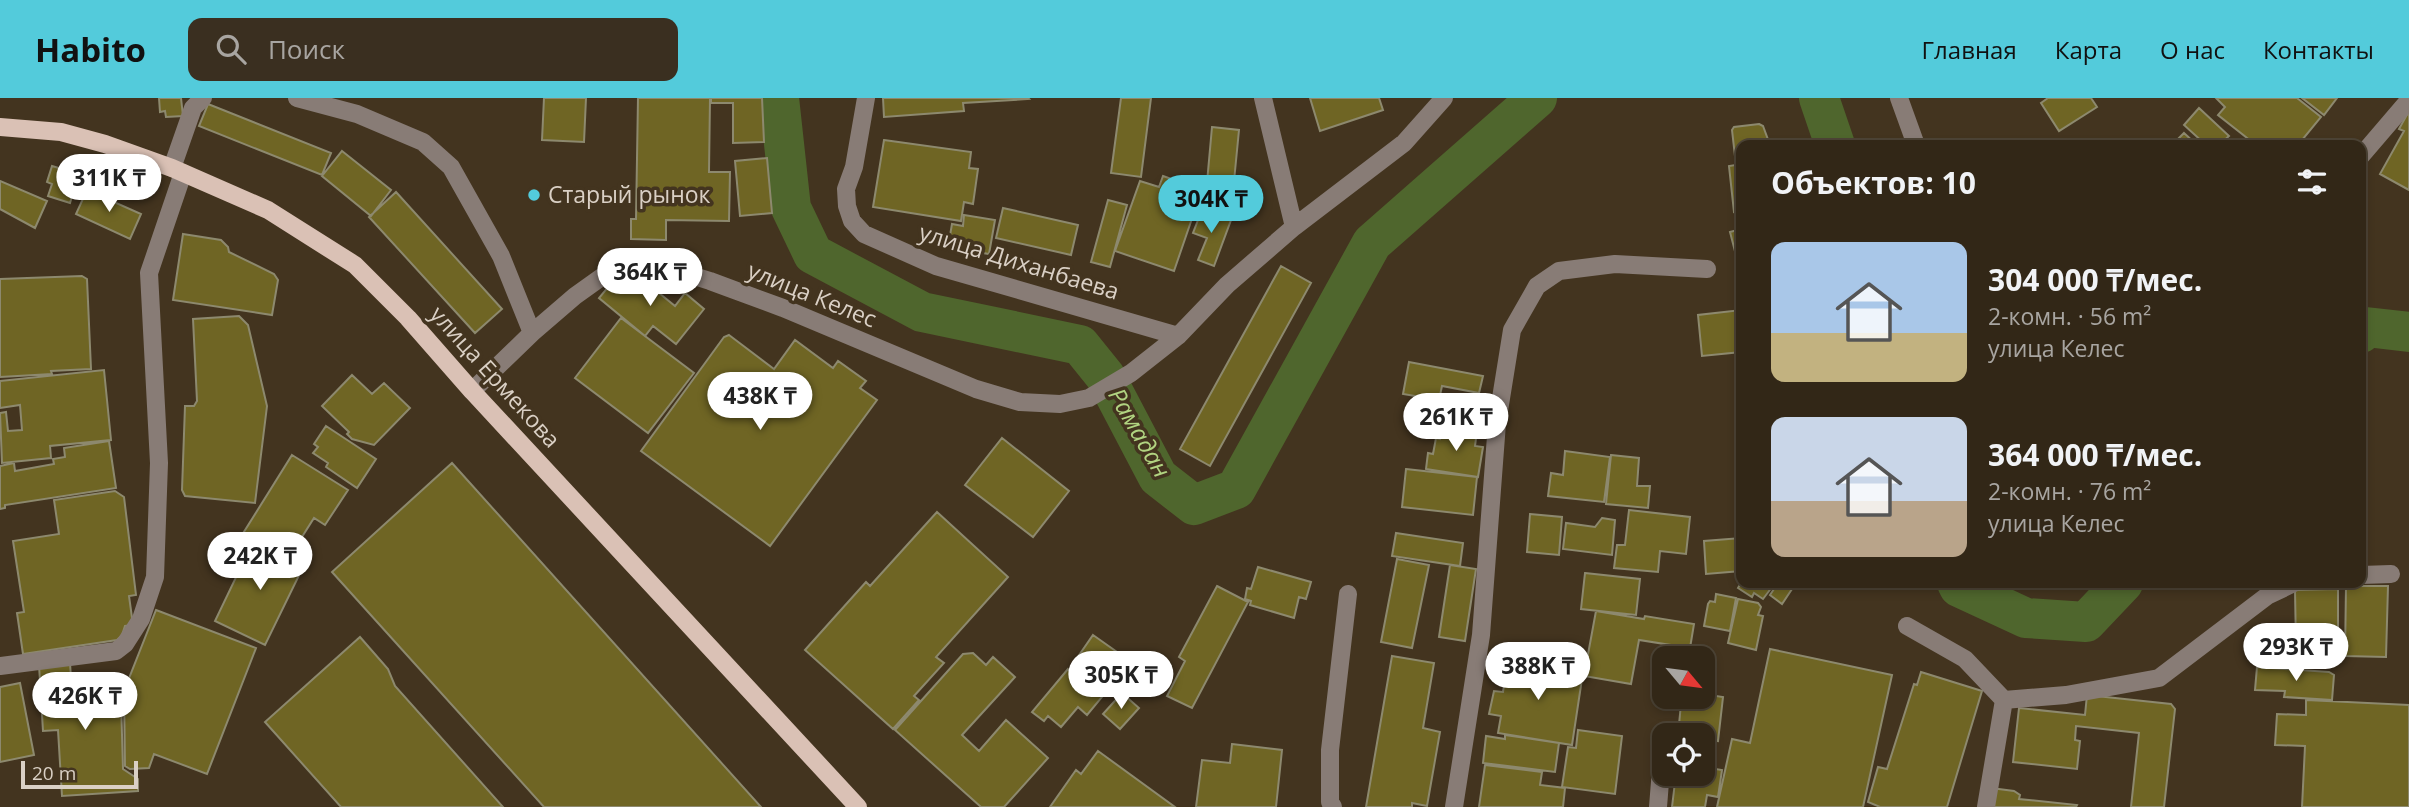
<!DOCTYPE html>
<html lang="ru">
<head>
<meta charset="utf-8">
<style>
	body { margin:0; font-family:"Open Sans",sans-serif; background:#3a2f20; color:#f1f3f6; height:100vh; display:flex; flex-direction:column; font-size:26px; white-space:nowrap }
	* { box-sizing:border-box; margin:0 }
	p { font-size:23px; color:#a8a5a1 }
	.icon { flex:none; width:38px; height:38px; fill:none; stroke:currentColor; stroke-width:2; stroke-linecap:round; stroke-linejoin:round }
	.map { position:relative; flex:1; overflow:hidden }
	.panel { position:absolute; left:1736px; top:42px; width:630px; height:448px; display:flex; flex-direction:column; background:#322717; border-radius:14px; box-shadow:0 4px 10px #0003,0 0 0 2px #4d4436 }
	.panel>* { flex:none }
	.needle { width:46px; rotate:119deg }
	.tools { position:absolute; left:1652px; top:548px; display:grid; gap:14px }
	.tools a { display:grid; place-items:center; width:63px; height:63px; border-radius:14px; background:#322717; box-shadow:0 4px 10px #0003,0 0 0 2px #4d4436; font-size:35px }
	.scale { position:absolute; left:21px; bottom:18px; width:117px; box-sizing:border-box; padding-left:7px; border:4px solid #dad0c5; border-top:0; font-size:19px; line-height:24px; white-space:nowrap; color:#dad0c5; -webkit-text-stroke:5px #43341f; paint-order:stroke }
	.price { position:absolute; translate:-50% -60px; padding:0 16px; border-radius:24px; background:#fff; color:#222; font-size:23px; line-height:46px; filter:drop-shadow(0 2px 4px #0008) }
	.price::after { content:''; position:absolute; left:50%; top:42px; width:21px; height:16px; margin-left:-10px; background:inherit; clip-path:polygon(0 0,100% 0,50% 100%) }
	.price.active { background:#53cbdb; color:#111 }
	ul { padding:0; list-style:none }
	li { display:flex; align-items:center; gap:21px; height:175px; padding:0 35px }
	li span { display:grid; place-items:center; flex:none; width:196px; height:140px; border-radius:14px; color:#555 }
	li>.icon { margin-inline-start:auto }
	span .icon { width:84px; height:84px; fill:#fffc; stroke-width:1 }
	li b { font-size:30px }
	h2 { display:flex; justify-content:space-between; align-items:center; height:84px; padding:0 35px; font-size:30px }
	header { display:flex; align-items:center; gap:42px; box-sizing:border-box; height:98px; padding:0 35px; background:#53cbdb; color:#111 }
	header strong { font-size:33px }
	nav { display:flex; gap:38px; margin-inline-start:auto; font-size:24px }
	.search { width:490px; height:63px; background:#3a2f20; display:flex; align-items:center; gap:18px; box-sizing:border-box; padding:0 24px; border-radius:14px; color:#a8a5a1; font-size:26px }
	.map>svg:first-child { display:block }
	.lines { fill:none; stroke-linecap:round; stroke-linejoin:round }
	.canal { stroke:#4f662d; stroke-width:40 }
	.building { fill:#6f6524; stroke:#8d896e; stroke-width:2 }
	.minor { stroke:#887c76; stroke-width:18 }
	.major { stroke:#dac1b5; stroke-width:18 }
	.poi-dot { fill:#53cbdb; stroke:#43341f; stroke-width:2.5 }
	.labels { text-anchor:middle; stroke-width:7; stroke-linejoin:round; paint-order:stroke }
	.poi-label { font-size:23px; fill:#dad0c5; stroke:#43341f; text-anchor:start }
	.street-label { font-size:23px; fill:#dad0c5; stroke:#43341f }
	.water-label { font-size:24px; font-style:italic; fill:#b1d481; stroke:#43341f }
</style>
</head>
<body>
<header>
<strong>Habito</strong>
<div class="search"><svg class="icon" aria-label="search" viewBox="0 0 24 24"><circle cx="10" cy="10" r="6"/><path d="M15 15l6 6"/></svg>Поиск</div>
<nav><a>Главная</a><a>Карта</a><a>О нас</a><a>Контакты</a></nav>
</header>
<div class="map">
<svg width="2409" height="709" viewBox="0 0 2409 709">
	<rect width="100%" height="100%" fill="#43341f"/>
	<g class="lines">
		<path class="canal" d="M779,0L791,110L813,156L922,214L1080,247L1105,278L1158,379L1194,407L1236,391L1372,145L1537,0
			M1819,0L1835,47
			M2361,235L2366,229L2409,234
			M1957,485L1959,489L2026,520L2086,524L2123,485"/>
	</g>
	<path class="building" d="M159,0H181L183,18L166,19L165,13L160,14Z
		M544,0H586L584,44L542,42Z
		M638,0H710L709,74H730L729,123L666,122V142L631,141V121H636Z
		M711,0H762L764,44L733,45V5H711Z
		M883,0H1028L1029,1L963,5L964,13L884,19Z
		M1121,0H1151L1141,79L1111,75Z
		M1310,0H1379L1383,12L1320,33Z
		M2048,0H2091L2097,9L2059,33L2041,5Z
		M2216,0H2297L2321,19L2298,47H2256L2218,17L2225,9Z
		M2302,0H2337L2324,17Z
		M208,6L331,55L322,77L199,28Z
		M2199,10L2229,38L2219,47H2206L2184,27Z
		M2409,13V92L2380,76L2404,33L2399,31Z
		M1759,26L1763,28L1770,47H1741V113L1734,114L1729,68L1736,67L1732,32L1734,29Z
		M1212,29L1239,32L1231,114L1209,112L1205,107Z
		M2184,35L2197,47H2172Z
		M884,42L971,54L969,70L978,71L973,106L964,104L961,123L873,109Z
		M342,53L391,92L371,118L322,78Z
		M767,60L772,115L740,118L735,63Z
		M52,68L79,76L70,105L48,98L52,86L47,84Z
		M1163,78L1194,89L1190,101L1198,103L1174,173L1115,153L1140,83L1159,89Z
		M0,83L47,103L35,130L0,111Z
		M87,92L141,116L130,141L76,116Z
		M396,94L502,211L475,235L369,119Z
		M1108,102L1127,107L1110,169L1091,164Z
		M1003,110L1078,127L1071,157L996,140Z
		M1202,112L1231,122L1214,168L1198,162L1207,140L1193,135Z
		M964,117L995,122L989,156L948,149L952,126L963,128Z
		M1741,131V164L1738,165L1730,134Z
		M183,136L221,142L228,149L229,154L274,176L278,182L272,217L173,202Z
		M1281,168L1311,185L1210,368L1180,351Z
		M625,177H637L675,208L685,195L704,211L676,246L653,228L645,238L599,200L613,183Z
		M82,178L87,181L91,271L51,273L52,276L0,279V181Z
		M1741,212V254L1702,258L1698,217Z
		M239,218L248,227L267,308L255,405L185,398L182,392L185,308H194L197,303L193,221Z
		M621,220L694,275L648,335L575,280Z
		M729,237L774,271L795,242L833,270L838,263L866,283L860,290L877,302L770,448L641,353L724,239Z
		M1409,264L1483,278L1479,295L1442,288L1439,302L1403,296Z
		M104,272L111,342L50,348L51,360L2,365L0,315L6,314L8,333L22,332L20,307L0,310V283Z
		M352,277L372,296L384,285L410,310L374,347L352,341L347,336L349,334L322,308Z
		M326,328L376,361L357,390L326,369L328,365L313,355L318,349L314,346Z
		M1442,328L1477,333L1475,348L1483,349L1478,379L1426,371L1428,355L1433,356L1436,340L1440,341Z
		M1002,340L1069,393L1033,439L965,387Z
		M109,343L116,390L5,407V410L0,411V368L14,365L15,373L54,366L53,361L65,359L64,350Z
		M1565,353L1610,359L1604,404L1548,398L1551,375L1563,377Z
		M292,357L348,392L325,427L314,420L295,450L271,435L261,449L242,437Z
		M1611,357L1639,360L1637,388H1650L1648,410L1606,406Z
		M452,365L761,709H544L332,474Z
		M1406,371L1477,379L1473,417L1402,409Z
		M115,393L124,399L136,497L129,498L133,527L125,528L122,537L117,542L23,556L17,515L24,514L13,443L59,436L54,402Z
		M1629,412L1690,419L1686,456L1660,453L1658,474L1614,470L1617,447H1625Z
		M937,414L1008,479L936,559L944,565L914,598L919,602L893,631L805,552L866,484L870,488Z
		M1530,416L1562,419L1559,457L1527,454Z
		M1602,420L1615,422L1612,457L1563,451L1566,425L1595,429Z
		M1396,435L1463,445L1460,468L1392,458Z
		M1741,440V473L1706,476L1704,443Z
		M265,444L306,463L265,547L215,523L251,448L261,452Z
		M1397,461L1429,467L1412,550L1381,544Z
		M1450,467L1476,471L1465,543L1439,539Z
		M1258,469L1311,484L1306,501L1299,499L1294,520L1250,507L1251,503L1245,501L1247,490L1251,491Z
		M1585,475L1640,481L1636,517L1581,511Z
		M1741,485H1775L1763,501L1754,495L1752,499L1738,490Z
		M1778,485H1796L1782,506L1770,497Z
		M1217,488L1248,504L1192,610L1167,598L1185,563L1179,559Z
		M2346,488H2388L2386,559L2345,558Z
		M2338,491V549H2296L2295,492Z
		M1716,496L1736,500L1730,533L1704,528L1708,506L1710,503L1715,504Z
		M1738,501L1758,505L1761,509L1758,517L1763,518L1756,552L1728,545Z
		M156,512L256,550L207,676L154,656L149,670L130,671L125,668L124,593Z
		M1596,513L1644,521L1645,518L1694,526L1690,550L1639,542L1631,586L1584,578Z
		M1093,537L1117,554L1099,580L1075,563Z
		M360,539L388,571L395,588L503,709H341L265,624Z
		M1770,551L1892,577L1863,709H1717L1732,641L1750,645Z
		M973,555L986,567L993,559L1015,579L962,637L979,653L1006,622L1048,660L1004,709H981L895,632L963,556Z
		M1392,558L1434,565L1423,630L1440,634L1427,708L1412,705V709H1366Z
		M1508,562L1583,574L1572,647L1498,635L1501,618L1489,616L1494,593L1503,594Z
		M70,565L71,580L106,579L121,603L123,671L138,681V693L62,698L58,632L43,633L39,567Z
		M2257,569L2329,574L2334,577L2332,602L2284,599L2285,593L2255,592Z
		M1068,571L1102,599L1087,617L1078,609L1061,629L1048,618L1044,623L1032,614Z
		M1921,574L1982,593L1947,709H1880L1868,704L1878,669L1887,671L1914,586L1917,587Z
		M20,585L34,657L0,664V589Z
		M1122,595L1139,610L1120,631L1103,616Z
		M1703,596L1723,599L1718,643L1703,641V637H1678L1681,606L1685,604L1686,598H1703Z
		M2087,597L2171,606L2175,611L2164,709H2131L2139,635L2076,628L2075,642L2080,643L2077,671L2013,664L2019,610L2085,617Z
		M2306,602L2409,607V709H2302L2305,648L2275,647L2277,616L2306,617Z
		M1578,632L1622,638L1615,696L1562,689L1568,649L1576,650Z
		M1505,637L1559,645L1555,674L1483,665L1486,638L1505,641Z
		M1232,646L1282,652L1276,709H1196L1202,662L1230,665Z
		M1098,653L1175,709H1050L1076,672L1081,676Z
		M1485,667L1542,674L1540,687L1565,690L1563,709H1479Z
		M1703,669L1722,672L1718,699L1707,697L1705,709H1672L1676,676H1703Z
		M1991,690L2014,693L2020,697L2019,701L2077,707L2076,709H1989Z"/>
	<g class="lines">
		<path class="minor" d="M297,0L357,16L423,44L451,69L501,158L532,235
			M866,0L854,69L846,91L847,108L852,123L864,136L936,168L1178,238
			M1263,0L1294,129
			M1899,0L1916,47
			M2361,58L2409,2
			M172,70L193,10L203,0
			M472,293L532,235L575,198L610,173L629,168L659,167L710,183L783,210L976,291L1020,304L1060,306L1089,300L1131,275L1178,238L1227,187L1294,129L1404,45L1444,0
			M2361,477L2391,476
			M1907,528L1965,561L2004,602L1986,709
			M0,568L116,553L125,546L141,521L155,479L159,365L149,175L183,75
			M2004,602L2066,597L2159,580L2267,498L2294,485
			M1333,709L1330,704V652L1348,496
			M1454,709L1481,537L1497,325L1512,232L1537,188L1559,173L1615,166L1707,171
			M1658,709L1663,646"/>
		<path class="major" d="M0,29L61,34L105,46L172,70L268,112L355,167L408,220L472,293L858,709"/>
	</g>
	<circle class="poi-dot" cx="534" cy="97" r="7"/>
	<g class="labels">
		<g class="poi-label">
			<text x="548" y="105">Старый рынок</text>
		</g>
		<g class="street-label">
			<text transform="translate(1019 164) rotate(17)" y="8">улица Диханбаева</text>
			<text transform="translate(812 197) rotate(22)" y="8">улица Келес</text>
			<text transform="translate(495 279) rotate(48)" y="8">улица Ермекова</text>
		</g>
		<g class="water-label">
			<text transform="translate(1139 335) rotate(60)" y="8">Рамадан</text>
		</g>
	</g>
</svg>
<div class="tools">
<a><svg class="needle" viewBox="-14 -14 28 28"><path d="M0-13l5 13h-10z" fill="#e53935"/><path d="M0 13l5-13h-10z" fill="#a8a5a1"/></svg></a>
<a><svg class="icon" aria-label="locate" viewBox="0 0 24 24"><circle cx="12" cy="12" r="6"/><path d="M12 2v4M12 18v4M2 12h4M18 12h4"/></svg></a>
</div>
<div class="scale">20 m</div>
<b class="price" style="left:109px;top:116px">311K ₸</b>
<b class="price active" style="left:1211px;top:137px">304K ₸</b>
<b class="price" style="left:650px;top:210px">364K ₸</b>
<b class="price" style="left:760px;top:334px">438K ₸</b>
<b class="price" style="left:1456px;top:355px">261K ₸</b>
<b class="price" style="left:260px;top:494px">242K ₸</b>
<b class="price" style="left:2296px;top:585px">293K ₸</b>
<b class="price" style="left:1538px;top:604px">388K ₸</b>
<b class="price" style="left:1121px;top:613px">305K ₸</b>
<b class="price" style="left:85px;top:634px">426K ₸</b>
<section class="panel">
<h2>Объектов: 10<svg class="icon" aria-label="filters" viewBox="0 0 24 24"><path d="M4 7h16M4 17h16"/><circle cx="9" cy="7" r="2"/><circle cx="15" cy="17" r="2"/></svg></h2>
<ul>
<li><span style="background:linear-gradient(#a9c7e8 65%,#c2b280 0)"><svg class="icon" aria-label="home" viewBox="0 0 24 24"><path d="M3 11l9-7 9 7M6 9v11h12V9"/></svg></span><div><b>304 000 ₸/мес.</b><p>2-комн. · 56 m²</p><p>улица Келес</p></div></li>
<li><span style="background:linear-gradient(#c9d6e8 60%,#b9a48a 0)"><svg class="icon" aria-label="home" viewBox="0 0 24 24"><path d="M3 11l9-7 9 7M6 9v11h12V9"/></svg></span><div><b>364 000 ₸/мес.</b><p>2-комн. · 76 m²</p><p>улица Келес</p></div></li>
</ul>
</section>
</div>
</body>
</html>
